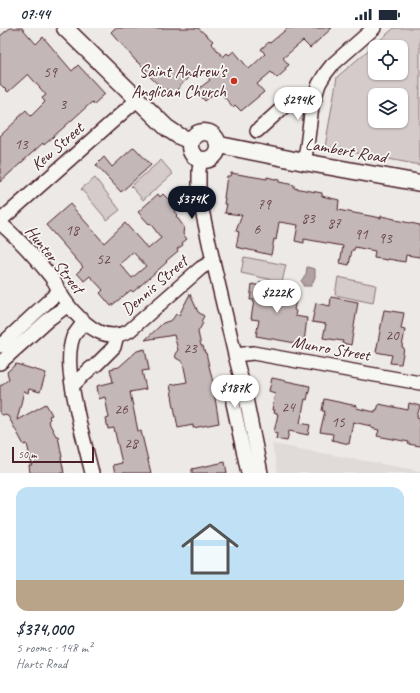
<!DOCTYPE html>
<html lang="en">
<head>
<meta charset="utf-8">
<style>
	body { margin:0; font-family:Caveat,sans-serif; background:#f2f2f3; color:#1f2937; height:100vh; display:flex; flex-direction:column; font-size:15px; white-space:nowrap }
	* { box-sizing:border-box; margin:0 }
	p { font-size:13px; color:#747a83 }
	.icon { flex:none; width:22px; height:22px; fill:none; stroke:currentColor; stroke-width:2; stroke-linecap:round; stroke-linejoin:round }
	.map { position:relative; height:445px; overflow:hidden }
	.sheet { display:flex; flex-direction:column; background:#fff; flex:1 }
	.sheet>* { flex:none }
	.controls { position:absolute; left:368px; top:12px; display:grid; gap:8px }
	.controls a { display:grid; place-items:center; width:40px; height:40px; border-radius:8px; background:#fff; box-shadow:0 1px 3px #0004; font-size:20px }
	.scale { position:absolute; left:12px; bottom:10px; width:82px; box-sizing:border-box; padding-left:4px; border:2px solid #4a1f2b; border-top:0; font-size:11px; line-height:14px; white-space:nowrap; color:#4a1f2b; -webkit-text-stroke:3px #f6f6f2; paint-order:stroke }
	.price { position:absolute; translate:-50% -34px; padding:0 9px; border-radius:14px; background:#fff; color:#222; font-size:13px; line-height:26px; filter:drop-shadow(0 1px 2px #0008) }
	.price::after { content:''; position:absolute; left:50%; top:24px; width:12px; height:9px; margin-left:-6px; background:inherit; clip-path:polygon(0 0,100% 0,50% 100%) }
	.price.on { background:#111827; color:#fff }
	ul { padding:0; list-style:none }
	li { display:grid; align-content:center; gap:8px; height:212px; padding:0 16px }
	li span { display:grid; place-items:center; height:124px; border-radius:12px; color:#555 }
	li>.icon { margin-inline-start:auto }
	span .icon { width:72px; height:72px; fill:#fffc; stroke-width:1 }
	li b { font-size:17px }
	.status { display:flex; justify-content:space-between; align-items:center; height:28px; padding:0 20px; background:#fff; direction:ltr }
	.status svg { height:11px; fill:currentColor }
	.map>svg:first-child { display:block }
	.built { fill:#e0dad8 }
	.green { fill:#d4cbca; stroke:#8f757a; fill-rule:evenodd }
	.water { fill:#b1a2a3; stroke:#886e73 }
	.building { fill:#c4b7b7; stroke:#4a1f2b; fill-rule:evenodd }
	.lines { fill:none; stroke-linecap:round; stroke-linejoin:round }
	.minor-casing { stroke:#4a1f2b; stroke-width:16 }
	.major-casing { stroke:#4a1f2b; stroke-width:19 }
	.minor { stroke:#f6f6f2; stroke-width:13 }
	.major { stroke:#f6f6f2; stroke-width:16 }
	.poi-dot { fill:#c8321e; stroke:#f6f6f2; stroke-width:1.5 }
	.labels { text-anchor:middle; stroke-width:3.5; stroke-linejoin:round; paint-order:stroke }
	.number-label { font-size:15px; fill:#68454e }
	.poi-label { font-size:17px; fill:#4a1f2b; stroke:#f6f6f2; text-anchor:end }
	.street-label { font-size:17px; fill:#4a1f2b; stroke:#f6f6f2 }
</style>
</head>
<body>
<div class="status"><b>07:44</b><svg viewBox="0 0 49 12"><path d="M0 12V9h3v3zM5 12V6h3v6zM10 12V3h3v9zM15 12V0h3v12zM26 1h20v11H26zM47 4h2v5h-2z"/></svg></div>
<div class="map">
<svg width="420" height="445" viewBox="0 0 420 445">
	<rect width="100%" height="100%" fill="#ece9e6"/>
	<filter id="ink" filterUnits="userSpaceOnUse"><feTurbulence type="fractalNoise" baseFrequency=".025" numOctaves="2"/><feDisplacementMap in="SourceGraphic" scale="8" xChannelSelector="R" yChannelSelector="G"/><feConvolveMatrix kernelMatrix="1 2 1 2 8 2 1 2 1" color-interpolation-filters="sRGB"/></filter>
	<g filter="url(#ink)">
		<path class="built" d="M272,416L420,443V445H278Z"/>
		<path class="green" d="M394,0H420V137L325,119L337,49ZM375,19H401V45H375ZM375,67H401V93H375Z
			M161,132L173,146L143,172L131,158Z
			M95,150L120,182L107,192L81,161Z
			M244,229L286,237L282,254L241,245Z
			M338,249L376,257L373,275L335,267Z"/>
		<path class="water" d="M307,239L315,241V249L311,258H303V255L301,253L306,246Z"/>
		<path class="building" d="M10,0H22L36,16L43,9L72,43L78,37L105,66L94,76L92,74L44,117L43,115L0,154V108L19,90L18,89L26,82L31,88L45,74L42,70L46,67L28,46L8,64L0,56V8Z
			M115,0H198L213,13L211,15L223,29L227,25L229,27L234,23L249,41L265,26L261,21L269,14L270,15L288,0H332L310,20L303,13L283,30L289,37L285,40L286,42L277,50L271,44L257,56L264,64L241,83L235,77L233,79L218,62L205,73L196,63L210,52L198,39L173,66L167,61L165,63L145,44L147,42L136,33L111,4Z
			M134,119L151,137L121,164L96,137L104,129L112,139Z
			M231,145L267,151V149L279,152V154L294,157V160L322,165V168L339,172L338,182L381,190V188L395,191V192L420,197V229L406,227L405,234L388,231V232L374,230L375,223L355,219L354,222H352L349,237L340,235L343,218L304,211V215L295,213L298,197L279,194L276,212L274,211L271,227L236,219L239,204L236,203L242,187L225,185L227,176H224L225,170H224L227,148H230Z
			M177,165L184,174L174,183L177,187L176,188L184,199L183,206L187,211L182,215L183,217L177,221L178,223L166,233L167,234L133,264L131,262L111,278L100,265L103,262L90,248L84,253L77,245L83,239L46,197L70,176L104,215L125,195L148,221L161,210L150,195L149,196L138,184L158,166L160,169L163,166L169,172ZM133,224L146,238L132,250L120,236Z
			M260,254L290,259L289,266L297,267L294,282L296,283L295,288L307,290L304,314H301V316L256,308L259,292L251,291L254,272H250L252,256L260,258Z
			M190,266L198,284L204,288L201,294L203,295L198,304L201,318H203L205,325H206L215,363L214,364L219,395L193,400V397L178,400L170,357L187,354L183,334L176,330L175,326L178,322L174,307L145,312L163,295L172,292L176,286L179,287Z
			M331,269L358,274L351,317L342,315L343,313L323,310L326,296L312,294L316,275L330,278Z
			M384,282L404,285L401,301L405,302L402,319L404,320L401,336L390,335L392,327L376,324Z
			M145,321L149,342L142,343L146,361L130,364L138,403H141L151,445H115L113,437L122,435L114,400L108,401L106,391L109,390L105,369L99,371L97,358L113,354L110,341L119,339L137,323Z
			M16,336L46,345L40,364L29,361L28,365L24,363L17,392L46,376L52,387L49,388L50,391L48,393L56,408H58L62,429H61L64,445H30L29,437H32L27,416L24,417L8,388L0,386V358L9,351L7,344Z
			M272,350L310,358L307,372L305,371L300,395L310,397L308,407L289,403L287,413L276,411L277,405L274,404L278,386L274,385L275,382H272L275,365L269,363Z
			M324,371L357,378L356,380L375,384V382H377L379,376L408,382L409,375L420,378L417,389L420,390V418L408,416L409,414L377,408L379,402L371,400V398L353,394L349,416L332,412L333,406L320,404L325,383H322Z
			M225,434L227,445H192V441Z"/>
		<g class="lines">
			<g class="minor-casing">
				<path id="minor" d="M257,103L290,73L301,69L313,72
					M201,132L199,142V168L213,233L235,327L245,365L261,445
					M304,134L307,118L312,78L319,56L325,46L332,37L374,0
					M0,193L138,71
					M0,195C19,211 36,230 51,249C56,255 58,262 62,268C65,273 69,278 73,283C88,299 106,315 129,303L194,246L201,240L213,233
					M84,294C80,299 76,304 73,309C64,334 75,372 80,397C84,413 88,429 92,445
					M0,318L59,263
					M235,327L253,325L420,355
					M0,335L49,291L68,277
					M96,337L114,319L117,307
					M72,358L91,340
					M245,365L235,370L233,375L248,445"/>
			</g>
			<g class="major-casing">
				<path id="major" d="M65,0L167,100L179,108L191,113
					M190 118a14 14 0 1 1 28 0a14 14 0 1 1-28 0Z
					M218,118H225L304,134L420,155"/>
			</g>
			<use href="#minor" class="minor"/>
			<use href="#major" class="major"/>
		</g>
	</g>
	<circle class="poi-dot" cx="234" cy="53" r="4"/>
	<g class="labels">
		<g class="number-label">
			<text x="50" y="49">59</text>
			<text x="63" y="81">3</text>
			<text x="21" y="121">13</text>
			<text x="264" y="181">79</text>
			<text x="308" y="195">83</text>
			<text x="334" y="200">87</text>
			<text x="257" y="206">6</text>
			<text x="72" y="207">18</text>
			<text x="361" y="211">91</text>
			<text x="385" y="215">93</text>
			<text x="103" y="236">52</text>
			<text x="392" y="312">20</text>
			<text x="190" y="325">23</text>
			<text x="288" y="384">24</text>
			<text x="121" y="386">26</text>
			<text x="338" y="399">15</text>
			<text x="131" y="420">28</text>
		</g>
		<g class="poi-label">
			<text x="226" y="49">Saint Andrew's<tspan x="226" dy="20">Anglican Church</tspan></text>
		</g>
		<g class="street-label">
			<text transform="translate(57 118) rotate(-41)" y="6">Kew Street</text>
			<text transform="translate(346 122) rotate(10)" y="6">Lambert Road</text>
			<text transform="translate(55 231) rotate(51)" y="6">Hunter Street</text>
			<text transform="translate(154 257) rotate(-41)" y="6">Dennis Street</text>
			<text transform="translate(331 320) rotate(10)" y="6">Munro Street</text>
		</g>
	</g>
</svg>
<div class="controls">
<a><svg class="icon" aria-label="locate" viewBox="0 0 24 24"><circle cx="12" cy="12" r="6"/><path d="M12 2v4M12 18v4M2 12h4M18 12h4"/></svg></a>
<a><svg class="icon" aria-label="layers" viewBox="0 0 24 24"><path d="M12 4l9 5-9 5-9-5zM3 14l9 5 9-5"/></svg></a>
</div>
<div class="scale">50 m</div>
<b class="price" style="left:298px;top:93px">$294K</b>
<b class="price on" style="left:192px;top:192px">$374K</b>
<b class="price" style="left:277px;top:286px">$222K</b>
<b class="price" style="left:235px;top:381px">$187K</b>
</div>
<section class="sheet">
<ul>
<li><span style="background:linear-gradient(#bfe0f5 75%,#b9a48a 0)"><svg class="icon" aria-label="home" viewBox="0 0 24 24"><path d="M3 11l9-7 9 7M6 9v11h12V9"/></svg></span><div><b>$374,000</b><p>5 rooms · 148 m²</p><p>Harts Road</p></div></li>
</ul>
</section>
</body>
</html>
